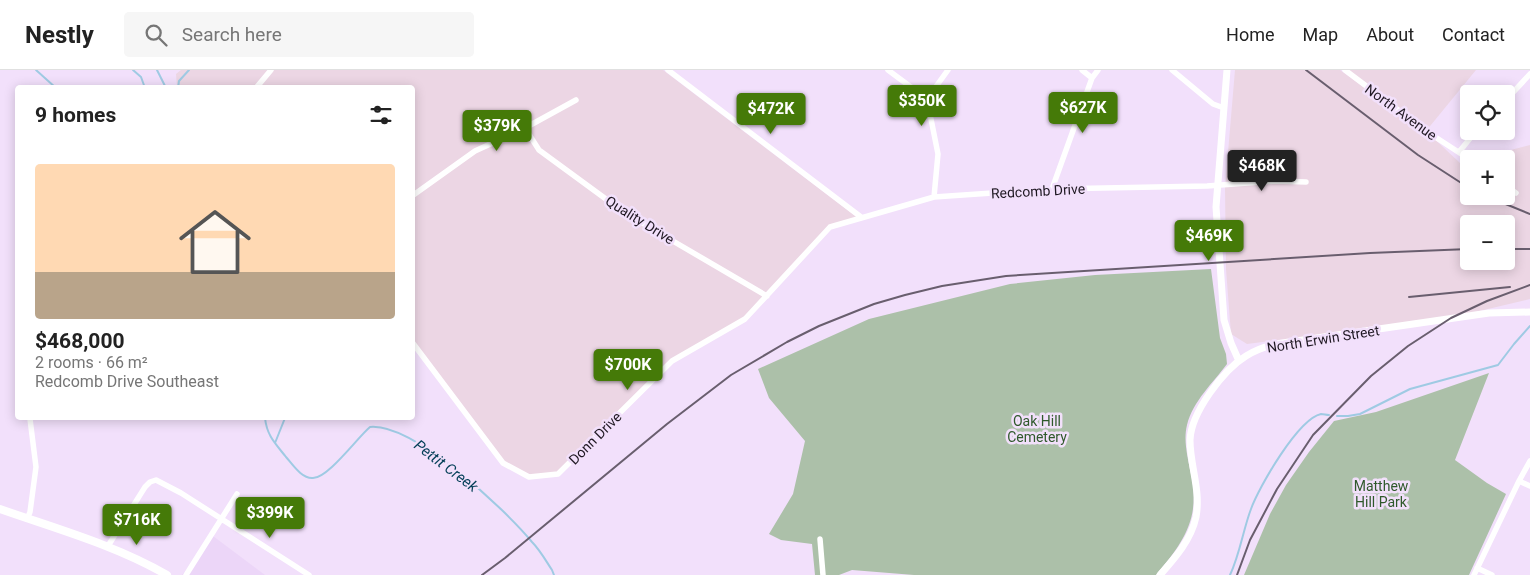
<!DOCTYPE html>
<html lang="en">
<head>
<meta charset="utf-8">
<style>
	body { margin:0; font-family:Roboto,sans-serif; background:#f6f6f6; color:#222; height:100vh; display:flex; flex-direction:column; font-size:19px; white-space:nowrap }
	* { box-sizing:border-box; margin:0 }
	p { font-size:16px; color:#767676 }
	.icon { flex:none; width:28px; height:28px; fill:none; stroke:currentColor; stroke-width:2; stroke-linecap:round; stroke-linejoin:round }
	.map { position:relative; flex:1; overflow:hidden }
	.side { position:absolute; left:15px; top:15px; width:400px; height:335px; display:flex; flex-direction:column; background:#fff; border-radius:5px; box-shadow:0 2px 12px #0003 }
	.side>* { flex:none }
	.controls { position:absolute; left:1460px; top:15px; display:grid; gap:10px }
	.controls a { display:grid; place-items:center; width:55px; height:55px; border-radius:5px; background:#fff; box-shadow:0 2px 12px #0003; font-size:25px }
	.price { position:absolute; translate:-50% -42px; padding:0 11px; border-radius:5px; background:#457a08; color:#fff; font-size:16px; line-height:32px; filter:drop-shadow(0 1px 2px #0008) }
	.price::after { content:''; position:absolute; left:50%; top:30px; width:15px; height:11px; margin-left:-8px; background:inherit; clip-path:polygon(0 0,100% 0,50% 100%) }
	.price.on { background:#222; color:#fff }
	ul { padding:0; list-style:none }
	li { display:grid; align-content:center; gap:10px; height:265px; padding:0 20px }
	li span { display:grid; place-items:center; height:155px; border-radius:5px; color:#555 }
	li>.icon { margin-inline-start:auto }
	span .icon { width:90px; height:90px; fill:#fffc; stroke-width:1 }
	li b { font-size:21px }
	h2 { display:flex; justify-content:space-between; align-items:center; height:60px; padding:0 20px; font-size:21px }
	header { display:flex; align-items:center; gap:30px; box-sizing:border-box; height:70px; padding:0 25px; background:#fff; border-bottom:1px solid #e0e0e0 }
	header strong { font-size:24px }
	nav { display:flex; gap:28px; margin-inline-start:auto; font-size:18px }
	.search { width:350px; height:45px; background:#f6f6f6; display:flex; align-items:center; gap:12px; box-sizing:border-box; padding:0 18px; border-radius:5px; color:#767676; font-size:19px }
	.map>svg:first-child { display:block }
	.built { fill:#ecd6f8 }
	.industrial { fill:#ecd6e4; fill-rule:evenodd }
	.green { fill:#acc0a9 }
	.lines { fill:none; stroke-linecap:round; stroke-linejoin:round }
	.stream { stroke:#9fcae3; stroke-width:2 }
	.minor { stroke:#fff; stroke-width:5.5 }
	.tertiary { stroke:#fff; stroke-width:7 }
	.secondary { stroke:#fff; stroke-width:8 }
	.rail { stroke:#695e6e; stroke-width:2 }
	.labels { text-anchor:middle; stroke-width:5; stroke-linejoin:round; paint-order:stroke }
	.street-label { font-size:14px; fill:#1e1721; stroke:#f2e0fb }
	.park-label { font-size:14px; fill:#2f592b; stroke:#f2e0fb }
	.water-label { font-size:15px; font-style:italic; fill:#043f58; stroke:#f2e0fb }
</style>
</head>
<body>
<header>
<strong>Nestly</strong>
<div class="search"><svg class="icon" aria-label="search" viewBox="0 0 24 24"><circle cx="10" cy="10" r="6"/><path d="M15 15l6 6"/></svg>Search here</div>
<nav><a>Home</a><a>Map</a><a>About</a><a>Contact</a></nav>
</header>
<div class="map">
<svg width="1530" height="505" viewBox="0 0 1530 505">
	<rect width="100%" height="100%" fill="#f2e0fb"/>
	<path class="built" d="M213,466L265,505H182Z"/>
	<path class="industrial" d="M181,0H663L858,148L833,156L745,249L672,291L558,404L529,407L503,393L413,272L412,18L177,17L176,4Z
		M1235,0H1340L1407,48L1345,0H1476L1426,61L1460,93L1469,91V126H1506V89H1477L1530,75V229L1450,248L1247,274L1231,264L1226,199L1225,118ZM1469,154H1506V191H1469Z"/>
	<path class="green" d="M1211,199L1220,268L1226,284L1227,294C1213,313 1193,331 1187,355C1183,371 1188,388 1191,404C1201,448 1183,473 1156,505H914L852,500L839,505H815L812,474L781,470L769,464L793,424L805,371L769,328L758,299L869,249L1010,214L1095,205Z
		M1489,303L1455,390L1487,413L1506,424L1469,505H1244L1270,444L1286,415L1309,382L1334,351L1376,342Z"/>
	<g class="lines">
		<path class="stream" d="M36,0L56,18
			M133,0L141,7L145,18
			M157,0L166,18
			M178,18L179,11L189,0
			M1337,346H1348L1360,344L1410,319L1498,295L1514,274L1530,256
			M265,348C267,366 275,373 286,387C293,395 302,409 313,408C328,408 357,368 370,357C413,353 505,439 532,472C540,480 546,491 552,500L554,505
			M275,373L285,348
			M1230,505C1240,484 1243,460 1251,439C1259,417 1298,349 1321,344C1324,344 1326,345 1329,345"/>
		<path class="minor" d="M668,0L861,147
			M888,0L927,29
			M1082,0L1092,8
			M1172,0L1213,34L1224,38
			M1345,0L1426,61L1469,89
			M256,18L271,0
			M1506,30L1530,4
			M525,58L539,80L625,143L767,226
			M1459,82L1476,61
			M1506,116L1516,123
			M1052,119L1092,8L1098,0
			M412,126L475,81L525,58L576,30
			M934,127L938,84L927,29L948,0
			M412,272L503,393L529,407L558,404L672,291L745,249L830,157L934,127L1052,119L1207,116L1275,111L1306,112
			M1519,411L1530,416
			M27,449L30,442L36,397L30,349
			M820,469L823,505
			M108,476L145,417L150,412L156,410L181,423L309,505
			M1477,498L1492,505
			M186,505L237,424
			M1474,505L1519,411L1530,391"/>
		<path class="tertiary" d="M1227,0L1216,137L1224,250L1231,273L1239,291
			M1160,505C1175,488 1191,470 1196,447C1201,420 1190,396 1190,370C1191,343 1223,300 1246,286C1259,278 1273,274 1289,272L1489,243L1530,242"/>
		<path class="secondary" d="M0,439C57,459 115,475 167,505"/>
		<path class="rail" d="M1306,0L1418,85L1469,118
			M1486,126L1530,144
			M1506,179H1530
			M1409,227L1510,217
			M482,505L505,488L667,354L731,305L787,272L819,256L874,234L905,225L942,216L1006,206L1370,183L1469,179
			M1237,505L1250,470L1277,419L1313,365L1371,306L1408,276L1451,248L1487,231L1530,215"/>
	</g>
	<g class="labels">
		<g class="street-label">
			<text transform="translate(1401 42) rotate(36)" y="5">North Avenue</text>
			<text transform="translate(1038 121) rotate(-3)" y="5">Redcomb Drive</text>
			<text transform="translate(640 150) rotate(32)" y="5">Quality Drive</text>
			<text transform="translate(1323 269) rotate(-9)" y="5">North Erwin Street</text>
			<text transform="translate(595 368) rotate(-45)" y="5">Donn Drive</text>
		</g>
		<g class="park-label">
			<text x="1037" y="356">Oak Hill<tspan x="1037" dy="16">Cemetery</tspan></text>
			<text x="1381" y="421">Matthew<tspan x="1381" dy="16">Hill Park</tspan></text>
		</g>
		<g class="water-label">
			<text transform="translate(446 396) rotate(37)" y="5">Pettit Creek</text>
		</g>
	</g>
</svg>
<div class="controls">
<a><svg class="icon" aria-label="locate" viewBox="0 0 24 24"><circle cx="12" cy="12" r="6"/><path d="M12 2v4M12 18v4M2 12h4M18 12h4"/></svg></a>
<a>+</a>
<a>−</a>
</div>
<b class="price" style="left:922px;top:57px">$350K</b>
<b class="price" style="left:1083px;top:64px">$627K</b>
<b class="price" style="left:771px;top:65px">$472K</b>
<b class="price" style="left:497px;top:82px">$379K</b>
<b class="price on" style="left:1262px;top:122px">$468K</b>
<b class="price" style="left:1209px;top:192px">$469K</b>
<b class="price" style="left:628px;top:321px">$700K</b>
<b class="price" style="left:270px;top:469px">$399K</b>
<b class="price" style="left:137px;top:476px">$716K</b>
<section class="side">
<h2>9 homes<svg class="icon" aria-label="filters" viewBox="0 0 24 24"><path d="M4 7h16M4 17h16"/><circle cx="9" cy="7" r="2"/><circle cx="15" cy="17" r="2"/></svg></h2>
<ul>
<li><span style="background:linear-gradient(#ffd9b3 70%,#b9a48a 0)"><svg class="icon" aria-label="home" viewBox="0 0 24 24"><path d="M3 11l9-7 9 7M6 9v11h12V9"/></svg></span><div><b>$468,000</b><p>2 rooms · 66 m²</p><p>Redcomb Drive Southeast</p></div></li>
</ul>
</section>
</div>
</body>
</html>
